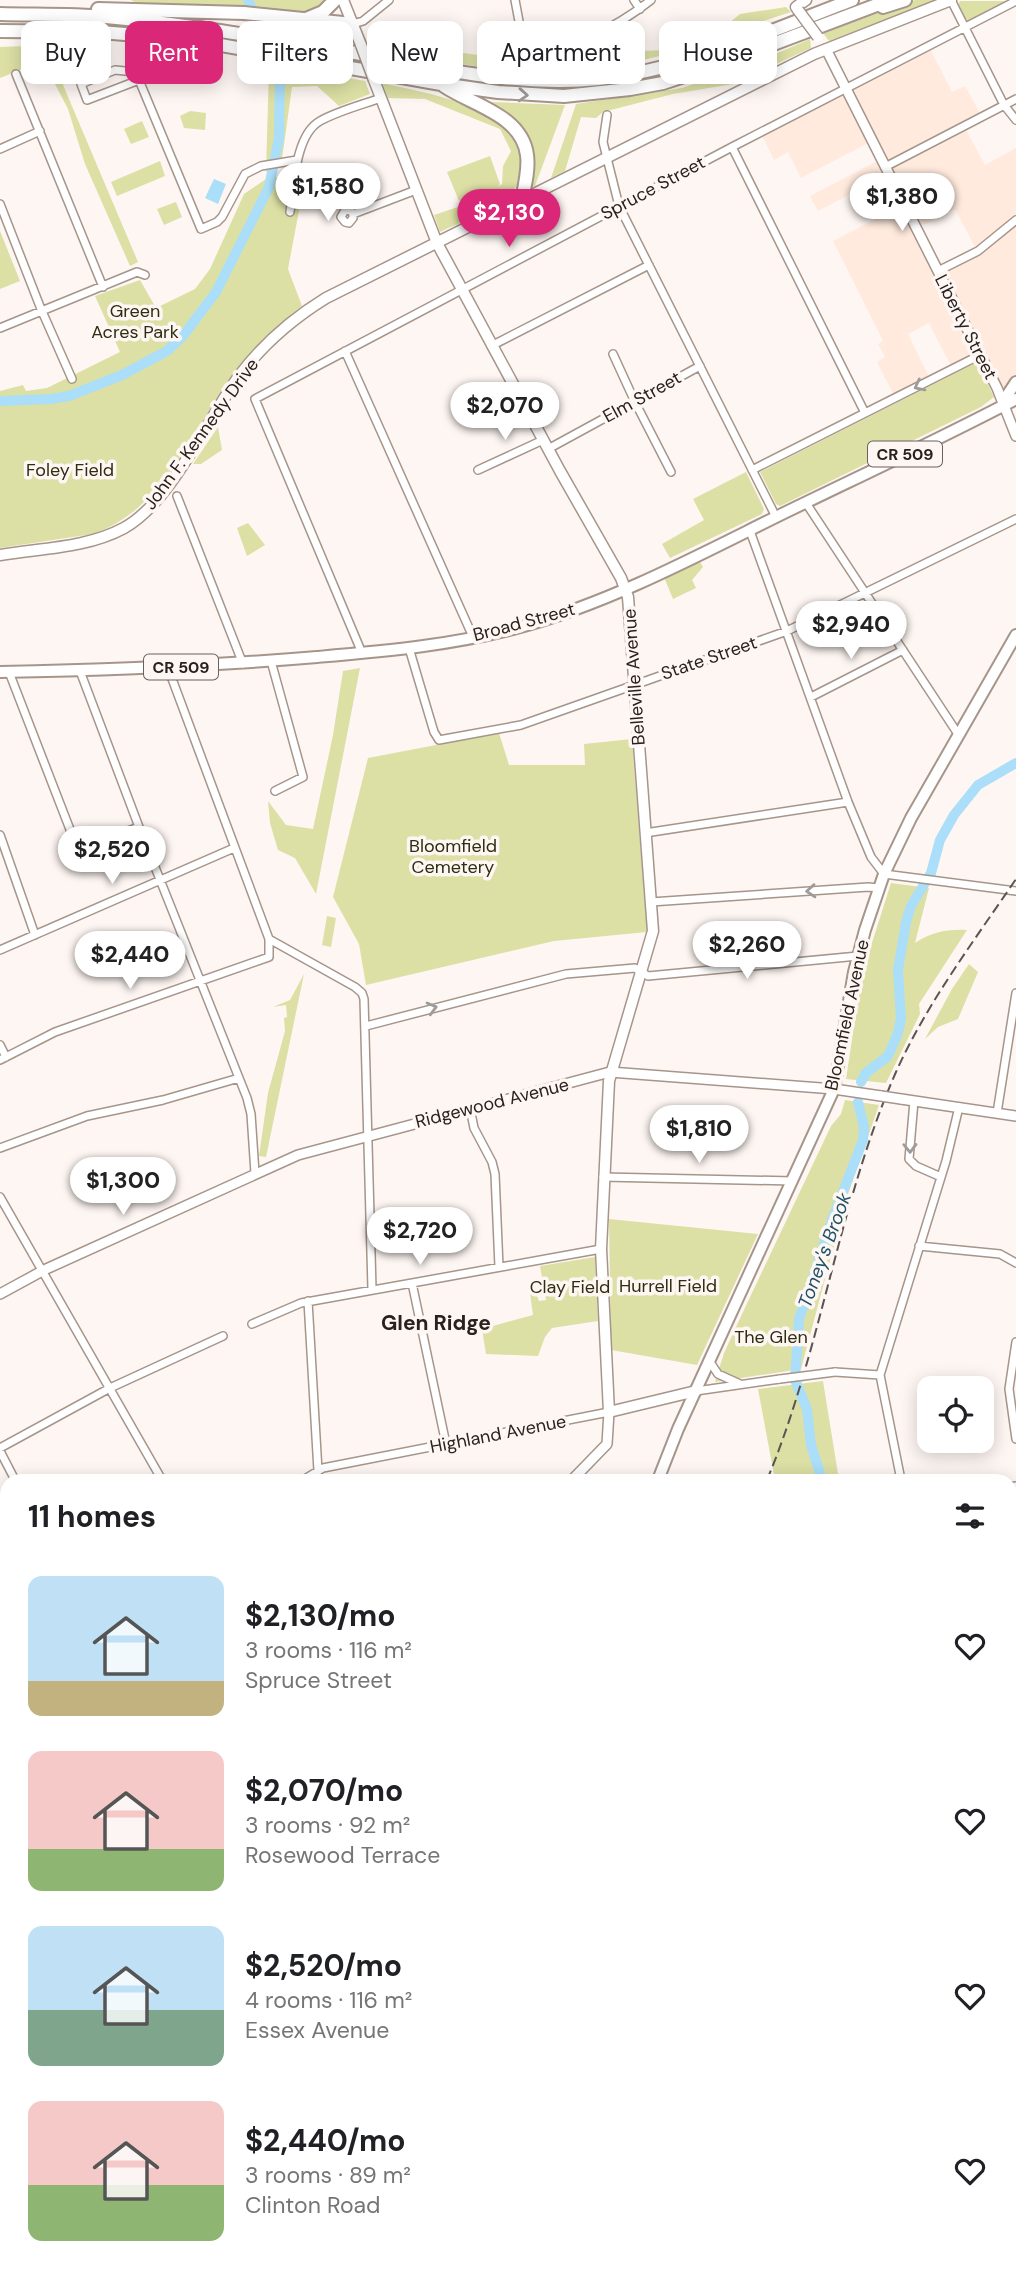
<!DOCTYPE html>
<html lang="en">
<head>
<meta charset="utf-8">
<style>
	body { margin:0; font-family:"DM Sans",sans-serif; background:#f2f2f2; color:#202124; height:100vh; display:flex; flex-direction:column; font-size:26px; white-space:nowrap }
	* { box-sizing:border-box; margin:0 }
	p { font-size:23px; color:#757577 }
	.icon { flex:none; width:38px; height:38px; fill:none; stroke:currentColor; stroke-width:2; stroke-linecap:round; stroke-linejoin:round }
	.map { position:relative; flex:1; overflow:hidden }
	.side { position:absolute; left:0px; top:1474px; width:1017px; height:800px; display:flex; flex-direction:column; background:#fff; border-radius:21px 21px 0 0; box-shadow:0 4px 18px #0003 }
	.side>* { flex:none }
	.top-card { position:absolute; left:21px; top:21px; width:975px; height:63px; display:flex; gap:14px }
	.tools { position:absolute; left:917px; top:1376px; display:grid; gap:14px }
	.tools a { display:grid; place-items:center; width:77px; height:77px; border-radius:14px; background:#fff; box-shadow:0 4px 18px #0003; font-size:35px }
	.price { position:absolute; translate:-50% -60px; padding:0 16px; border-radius:24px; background:#fff; color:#222; font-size:23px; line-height:46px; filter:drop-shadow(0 2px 4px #0008) }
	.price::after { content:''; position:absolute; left:50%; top:42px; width:21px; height:16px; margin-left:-10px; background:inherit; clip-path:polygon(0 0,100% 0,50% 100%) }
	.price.on { background:#db2777; color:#fff }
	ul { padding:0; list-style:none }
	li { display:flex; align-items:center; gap:21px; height:175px; padding:0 28px }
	li span { display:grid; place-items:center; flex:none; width:196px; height:140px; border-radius:14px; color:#555 }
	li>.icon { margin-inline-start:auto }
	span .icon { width:84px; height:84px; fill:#fffc; stroke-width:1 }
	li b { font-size:30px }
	h2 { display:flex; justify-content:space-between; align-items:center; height:84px; padding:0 28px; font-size:30px }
	.chip { padding:0 24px; border-radius:14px; background:#fff; box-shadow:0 4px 18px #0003; font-size:24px; line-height:63px }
	.chip.on { background:#db2777; color:#fff }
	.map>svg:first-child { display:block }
	.built { fill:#ffeadd }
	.green { fill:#dce0a5 }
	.water { fill:#aadef9 }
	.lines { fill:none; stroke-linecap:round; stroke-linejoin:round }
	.river { stroke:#aadef9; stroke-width:10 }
	.minor-casing { stroke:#a6958a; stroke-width:10 }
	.tertiary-casing { stroke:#a6958a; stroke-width:12 }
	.secondary-casing { stroke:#a6958a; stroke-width:13 }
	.primary-casing { stroke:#a6958a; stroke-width:14 }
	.motorway-casing { stroke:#a6958a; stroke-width:16 }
	.minor { stroke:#fff; stroke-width:7 }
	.tertiary { stroke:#fff; stroke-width:9 }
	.secondary { stroke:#fff; stroke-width:10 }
	.primary { stroke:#fff; stroke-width:10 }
	.motorway { stroke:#fff; stroke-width:12 }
	.rail { stroke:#5b5450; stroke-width:2; stroke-dasharray:10 5; stroke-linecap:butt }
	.minor-bridge-casing { stroke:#a6958a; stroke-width:10; stroke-linecap:butt }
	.tertiary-bridge-casing { stroke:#a6958a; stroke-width:12; stroke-linecap:butt }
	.secondary-bridge-casing { stroke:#a6958a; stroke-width:13; stroke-linecap:butt }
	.minor-bridge { stroke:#fff; stroke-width:7 }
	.tertiary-bridge { stroke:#fff; stroke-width:9 }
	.secondary-bridge { stroke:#fff; stroke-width:10 }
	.oneway { stroke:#9e9b99 }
	.labels { text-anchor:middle; stroke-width:7; stroke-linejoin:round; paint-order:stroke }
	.shield { fill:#fef6f2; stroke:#68615d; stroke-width:2 }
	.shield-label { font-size:16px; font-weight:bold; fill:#28211d }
	.street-label { font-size:18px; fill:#28211d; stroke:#fef6f2 }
	.park-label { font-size:18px; fill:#2c2d11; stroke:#fef6f2 }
	.water-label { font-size:19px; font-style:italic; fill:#1d5169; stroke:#fef6f2 }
	.quarter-label { font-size:21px; font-weight:bold; fill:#28211d; stroke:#fef6f2 }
</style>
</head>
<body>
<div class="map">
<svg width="1016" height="2273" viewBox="0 0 1016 2273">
	<rect width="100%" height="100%" fill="#fef6f2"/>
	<path class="built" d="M928,45L952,92L965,86L982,117L964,126L985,165L1016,148V381L1003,393L982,353L952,368L929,323L908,334L930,379L895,397L877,362L885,357L878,344L883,341L833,241L903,205L937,271L976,249L955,209L917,228L889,174L818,211L810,196L881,159L872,141L801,178L788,152L774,160L760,131Z
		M0,1631L7,1643V1727L0,1723Z"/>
	<path class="green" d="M131,0H328L319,10L305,14L244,6H142Z
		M915,0H936L829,41L823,33Z
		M960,1H1005L1006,2L969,21L965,19L958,5Z
		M786,7L791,12L703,41L709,34L719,31L740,14Z
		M607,37L615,48L638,51L670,50L660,56L590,72L585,70V47Z
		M810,39L811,48L733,84L673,94L603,112L596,118L581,117L565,171L551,178L576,104L682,88L752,64Z
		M50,45L100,47L55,66L138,262L130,266L85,164L68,109L43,61L0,78V47Z
		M413,46L485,56L492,48C519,66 541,61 570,52L569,72C523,77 458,63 411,55Z
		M271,63L365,81L370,94L339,106L317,86L292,87L282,159L278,168L266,172L269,67Z
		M382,83C422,92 481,102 511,131C519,139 522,150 523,160C525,175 514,193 502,202C486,214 458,223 440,232L434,215L479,200L485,192L459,201L447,172L490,156L500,184L497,187L502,184L503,166L511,151L500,129L425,99L388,98Z
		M489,102L565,105L535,186L528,185V143L485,105Z
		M190,111L206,113L205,130L184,128L180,116Z
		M142,121L149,137L131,144L124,129Z
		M160,161L165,176L117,196L111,182Z
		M292,175L304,184L288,269L302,306C276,327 252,348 233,375C189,433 166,508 93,534L0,548V391L23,385L26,391L47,388L120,352L95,296L140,280L156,308L195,289L210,269L244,194L266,179Z
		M176,202L182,217L164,225L157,209Z
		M0,231L20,281L0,289Z
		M977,362L994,397L981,407L780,506L776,504L760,472Z
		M218,427L222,450L201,464H193Z
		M746,472L764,509L762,514L670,558L662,544L704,520L693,499Z
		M248,523L265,545L247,556L237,528Z
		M700,562L703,567L692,580L696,588L673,599L664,577Z
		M360,668L316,894L295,858L278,850L270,823L268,801L286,825L313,829L333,735L343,671Z
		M499,733L509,765H585L584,744L632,739L647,932L554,941L366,985L359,944L333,897L368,758Z
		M891,883L929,888L915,943C932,932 947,929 967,930L919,1004L920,1014L886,1083L846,1079L858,1000L869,952Z
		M327,916L336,918L331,947L322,945Z
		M969,964L978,972L958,1019L938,1027L925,1039L952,989Z
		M304,974L266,1157L259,1156L268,1093L285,1031L284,1018L287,1017L286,1005L273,1007L290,1000Z
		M845,1100L879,1105L847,1197L801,1369L715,1382L724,1353L742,1314L831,1126L841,1114Z
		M609,1219L758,1234L697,1365L611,1350Z
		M595,1257L598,1321L552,1328L545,1337L538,1356L486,1354L482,1329L533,1315L529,1286L533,1285L539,1301L546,1300L540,1266Z
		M823,1381L839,1480H775L758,1389Z"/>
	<path class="water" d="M214,179L226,184L218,204L205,198Z"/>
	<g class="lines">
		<path class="river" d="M0,401L51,399L69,396L122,375L167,351L183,336L216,292L269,187L279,138L280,71L248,0
			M861,1082L866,1073L888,1056L898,1033L901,1018L898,970L906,922L911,906L931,873L940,840L954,815L978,785L1016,763
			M822,1480L811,1445L807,1409L795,1380L799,1319L832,1220L863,1140L864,1127L858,1102"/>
		<g class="minor-casing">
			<path id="minor" d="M515,0L524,48L532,55C569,53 622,23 651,0
				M634,0L640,9
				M951,0L1004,105L1016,120
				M353,24L363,21L389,0
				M616,53L621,22
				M16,74L103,287
				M139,80L135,72L115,70L81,84L87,100L139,80L201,229L217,222L222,217L245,174L261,166L297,160
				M607,115L603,142L619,206L776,517
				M732,147L865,413
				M0,149L40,131
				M885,167L1016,99
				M0,204L41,309L72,379
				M290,212C294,186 295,135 320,121C338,111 361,105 381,98
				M353,214L351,211L345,210L341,217L345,222L349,223L353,218V214L416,190
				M938,271L978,251L1016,220
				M0,328L137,272L145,275
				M491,346L649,265
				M345,351L473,637
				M613,354L635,402L671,472
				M548,449L700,366
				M478,470L543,440
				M752,470L980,355
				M177,496L243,664
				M806,503L958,734
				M750,531L848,802L871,857L884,874L1016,891
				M409,648L434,732L439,740L521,725L787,631L1016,519
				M362,653L255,399L732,147L1016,1
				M271,661L303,777L275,791
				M80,671L139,827L247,1098L251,1114L255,1173
				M9,672L76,845L84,847L139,827
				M811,697L903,650
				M645,833L848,802
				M0,835L35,935
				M651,902L868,887L879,888
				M269,939L355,987L362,993L364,999L372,1289
				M0,950L234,848
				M366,1026L566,974L635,968L648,976L858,956
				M0,1045L6,1057
				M0,1060L55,1032L269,957V939L168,668
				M914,1101L909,1159L916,1166L941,1177
				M470,1108L474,1128L492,1162L495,1174L499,1267
				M997,1113L1016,993
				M0,1148L87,1116L163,1100L239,1078
				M603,1177L793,1181
				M0,1197L162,1480
				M919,1246L1000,1254L1016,1263
				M412,1283L446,1444
				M308,1301L318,1471
				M252,1324L301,1303L601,1249
				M1016,1342L1009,1389L1016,1439
				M710,1362L718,1374L740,1384
				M835,1372L880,1375
				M696,1391L780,1379
				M0,1448L110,1388L223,1336
				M0,1451L15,1480
				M303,1480L323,1468L609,1412
				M901,1480L880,1375L946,1161L959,1107
				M1010,1487L1016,1486
				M0,1601L7,1615
				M1010,1606L1016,1605
				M0,1672L7,1668
				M1010,1716H1016
				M0,1728L7,1731
				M1010,1799L1016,1800
				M1010,1878L1016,1879
				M0,1903H7
				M0,1998H7
				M1010,2039L1016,2040
				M0,2062L7,2063
				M755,2273V2266"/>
		</g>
		<g class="tertiary-casing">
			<path id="tertiary" d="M826,49L997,388L1016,436
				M901,1099L1016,1116
				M0,1294L44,1270L298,1155L610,1072L834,1089L881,1096
				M572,1480L607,1444L609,1412
				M1010,2192H1016
				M542,2266V2273
				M205,2273L206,2266"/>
		</g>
		<g class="secondary-casing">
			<path id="secondary" d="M343,0L361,45
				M798,10L796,7L806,0
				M374,80L437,243L560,471L621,578L628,597L653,931L609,1081L601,1249L609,1412L696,1391
				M0,555C42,548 87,548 124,528C171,502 207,420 239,376C263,344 292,319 326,298L814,54L951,0
				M0,2133L7,2134"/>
		</g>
		<g class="primary-casing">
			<path id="primary" d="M1004,406L1006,397L1016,382
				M0,672C106,670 211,666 317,657C386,651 456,645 524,626C613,601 697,556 780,515C858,477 938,440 1016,399
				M658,1480L678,1429L834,1089L854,972L865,930L884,874L911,818L1016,635
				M369,2273L372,2266"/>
		</g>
		<g class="motorway-casing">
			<path id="motorway" d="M883,7L905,0
				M98,9L244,13L353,24
				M0,14C35,15 71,14 106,17C176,23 246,35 316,46C410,61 504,89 599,79C687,69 770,31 852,0
				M306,19L323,12L335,0
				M0,31L100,32L187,39L441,84L498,92L564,96L630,89L663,83L715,66L890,0
				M444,86C472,105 522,115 527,155C529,169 525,185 522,199"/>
		</g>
		<use href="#minor" class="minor"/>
		<use href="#tertiary" class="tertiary"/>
		<use href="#secondary" class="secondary"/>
		<use href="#primary" class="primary"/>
		<use href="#motorway" class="motorway"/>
		<path class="rail" d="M767,1480C822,1348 838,1204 896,1072C927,1003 974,941 1016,879
			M0,1942L7,1931"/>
		<g class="minor-bridge-casing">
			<path id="minor-bridge" d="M780,1379L835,1372"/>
		</g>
		<g class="tertiary-bridge-casing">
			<path id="tertiary-bridge" d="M881,1096L901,1099"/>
		</g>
		<g class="secondary-bridge-casing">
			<path id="secondary-bridge" d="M798,10L818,37
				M361,45L374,80"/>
		</g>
		<use href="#minor-bridge" class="minor-bridge"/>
		<use href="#tertiary-bridge" class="tertiary-bridge"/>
		<use href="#secondary-bridge" class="secondary-bridge"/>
	</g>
	<defs><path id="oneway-chevron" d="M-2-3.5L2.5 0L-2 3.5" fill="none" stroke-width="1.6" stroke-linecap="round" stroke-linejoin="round" transform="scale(1.75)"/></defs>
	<g class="oneway">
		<use href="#oneway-chevron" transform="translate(523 95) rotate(4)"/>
		<use href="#oneway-chevron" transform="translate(919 386) rotate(153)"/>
		<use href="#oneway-chevron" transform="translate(811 891) rotate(176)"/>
		<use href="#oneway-chevron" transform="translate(432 1008) rotate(-15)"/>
		<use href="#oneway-chevron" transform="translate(910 1148) rotate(89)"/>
	</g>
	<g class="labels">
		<g class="shield">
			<rect x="868" y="441.5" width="74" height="25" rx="5"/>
			<rect x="144" y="654.5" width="74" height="25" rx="5"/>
		</g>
		<g class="shield-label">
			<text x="905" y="460">CR 509</text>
			<text x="181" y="673">CR 509</text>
		</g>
		<g class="street-label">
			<text transform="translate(653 188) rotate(-28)" y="6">Spruce Street</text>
			<text transform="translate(966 327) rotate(63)" y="6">Liberty Street</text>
			<text transform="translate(642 397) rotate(-29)" y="6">Elm Street</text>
			<text transform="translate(201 434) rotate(-54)" y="6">John F. Kennedy Drive</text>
			<text transform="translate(524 622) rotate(-15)" y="6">Broad Street</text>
			<text transform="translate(709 658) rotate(-19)" y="6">State Street</text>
			<text transform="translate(634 677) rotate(-94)" y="6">Belleville Avenue</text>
			<text transform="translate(847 1015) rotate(-78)" y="6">Bloomfield Avenue</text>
			<text transform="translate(492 1103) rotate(-14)" y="6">Ridgewood Avenue</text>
			<text transform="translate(498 1434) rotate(-11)" y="6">Highland Avenue</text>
		</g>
		<g class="park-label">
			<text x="135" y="317">Green<tspan x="135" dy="21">Acres Park</tspan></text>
			<text x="70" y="476">Foley Field</text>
			<text x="453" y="852">Bloomfield<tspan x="453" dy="21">Cemetery</tspan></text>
			<text x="668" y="1292">Hurrell Field</text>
			<text x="570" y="1293">Clay Field</text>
			<text x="771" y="1343">The Glen</text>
		</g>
		<g class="water-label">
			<text transform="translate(824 1250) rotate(-70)" y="7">Toney's Brook</text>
		</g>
		<g class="quarter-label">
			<text x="436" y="1330">Glen Ridge</text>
		</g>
	</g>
</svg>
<div class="tools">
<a><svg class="icon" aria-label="locate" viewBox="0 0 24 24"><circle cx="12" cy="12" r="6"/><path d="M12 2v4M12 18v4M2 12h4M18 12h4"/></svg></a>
</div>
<b class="price" style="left:328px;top:223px">$1,580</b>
<b class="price" style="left:902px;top:233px">$1,380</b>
<b class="price on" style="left:509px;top:249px">$2,130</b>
<b class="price" style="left:505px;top:442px">$2,070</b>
<b class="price" style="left:851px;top:661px">$2,940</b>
<b class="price" style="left:112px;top:886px">$2,520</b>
<b class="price" style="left:747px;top:981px">$2,260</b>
<b class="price" style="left:130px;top:991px">$2,440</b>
<b class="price" style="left:699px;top:1165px">$1,810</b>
<b class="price" style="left:123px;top:1217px">$1,300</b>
<b class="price" style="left:420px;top:1267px">$2,720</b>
<div class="top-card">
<a class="chip">Buy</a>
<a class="chip on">Rent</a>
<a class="chip">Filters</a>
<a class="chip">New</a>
<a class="chip">Apartment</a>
<a class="chip">House</a>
</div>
<section class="side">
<h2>11 homes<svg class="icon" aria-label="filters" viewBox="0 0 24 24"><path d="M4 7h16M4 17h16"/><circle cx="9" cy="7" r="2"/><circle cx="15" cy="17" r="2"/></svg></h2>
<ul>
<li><span style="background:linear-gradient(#bfe0f5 75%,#c2b280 0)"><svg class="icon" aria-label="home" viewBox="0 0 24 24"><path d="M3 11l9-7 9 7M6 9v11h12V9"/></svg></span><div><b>$2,130/mo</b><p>3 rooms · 116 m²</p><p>Spruce Street</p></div><svg class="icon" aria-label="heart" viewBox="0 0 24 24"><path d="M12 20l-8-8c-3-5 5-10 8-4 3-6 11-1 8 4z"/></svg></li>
<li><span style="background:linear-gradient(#f6c9c9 70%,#8fb573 0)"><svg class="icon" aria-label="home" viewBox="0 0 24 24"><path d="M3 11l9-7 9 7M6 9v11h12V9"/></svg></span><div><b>$2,070/mo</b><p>3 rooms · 92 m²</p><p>Rosewood Terrace</p></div><svg class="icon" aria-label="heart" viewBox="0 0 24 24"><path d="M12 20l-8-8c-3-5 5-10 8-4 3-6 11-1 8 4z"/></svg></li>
<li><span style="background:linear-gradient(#bfe0f5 60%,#7fa58c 0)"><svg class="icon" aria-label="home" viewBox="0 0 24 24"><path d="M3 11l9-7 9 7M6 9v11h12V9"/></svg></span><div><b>$2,520/mo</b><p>4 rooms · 116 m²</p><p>Essex Avenue</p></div><svg class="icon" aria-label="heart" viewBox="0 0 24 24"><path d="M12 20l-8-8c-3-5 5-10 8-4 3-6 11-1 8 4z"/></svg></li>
<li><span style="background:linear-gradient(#f6c9c9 60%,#8fb573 0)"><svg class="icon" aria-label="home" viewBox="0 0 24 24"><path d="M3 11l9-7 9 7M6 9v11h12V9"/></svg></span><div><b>$2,440/mo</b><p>3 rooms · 89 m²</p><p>Clinton Road</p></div><svg class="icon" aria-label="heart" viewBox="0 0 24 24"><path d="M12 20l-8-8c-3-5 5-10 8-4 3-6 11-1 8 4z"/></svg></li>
</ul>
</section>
</div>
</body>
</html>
